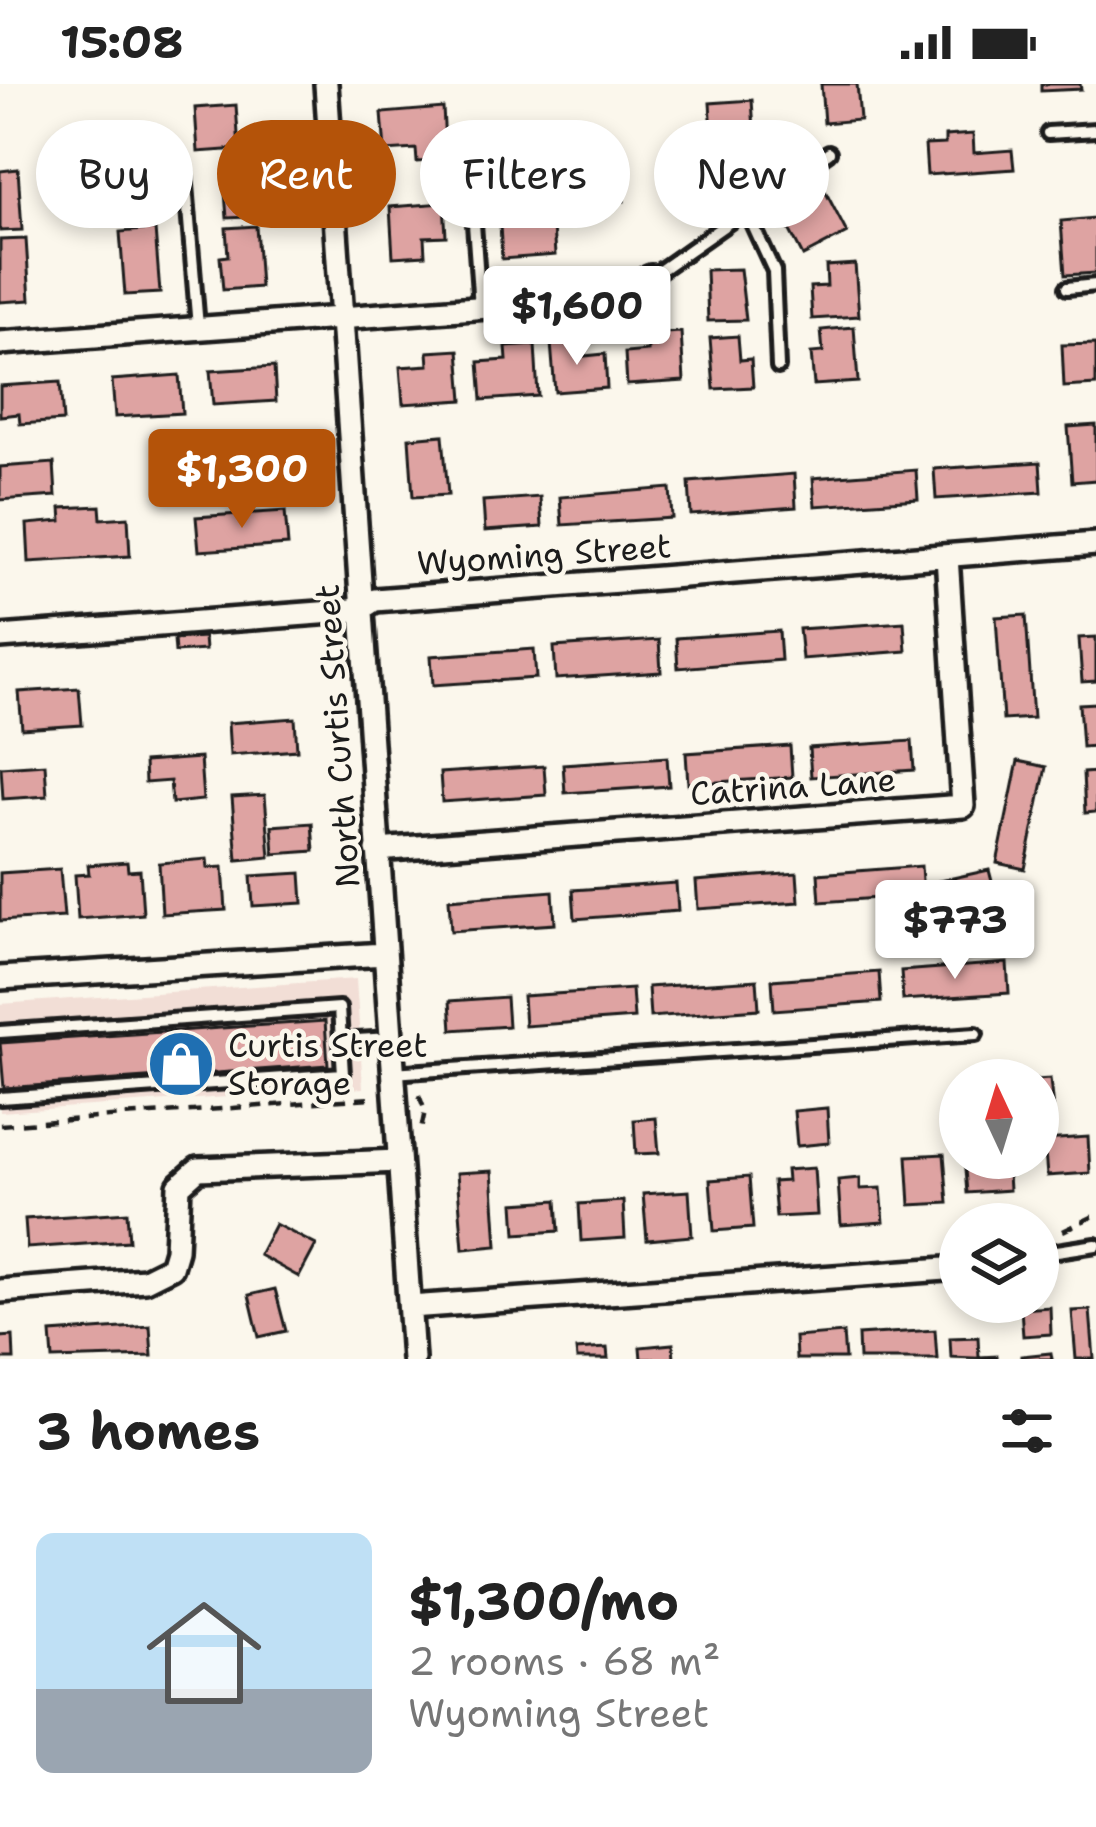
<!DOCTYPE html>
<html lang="en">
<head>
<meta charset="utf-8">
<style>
	body { margin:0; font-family:"Shantell Sans",sans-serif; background:#f2f2f2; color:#222; height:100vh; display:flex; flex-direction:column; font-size:45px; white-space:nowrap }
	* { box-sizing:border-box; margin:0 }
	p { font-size:39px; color:#767676 }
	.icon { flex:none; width:66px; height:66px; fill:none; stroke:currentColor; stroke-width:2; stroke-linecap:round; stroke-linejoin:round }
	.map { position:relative; height:1275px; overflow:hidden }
	.drawer { display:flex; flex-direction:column; background:#fff; flex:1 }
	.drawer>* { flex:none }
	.hud { position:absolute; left:36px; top:36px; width:1026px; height:108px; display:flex; gap:24px }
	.needle { width:78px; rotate:356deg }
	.buttons { position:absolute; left:939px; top:975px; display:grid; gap:24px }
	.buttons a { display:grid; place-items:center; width:120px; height:120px; border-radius:50%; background:#fff; box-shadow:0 6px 18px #0003; font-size:60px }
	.price { position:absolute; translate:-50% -102px; padding:0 27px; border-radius:12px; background:#fff; color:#222; font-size:39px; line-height:78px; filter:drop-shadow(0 3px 6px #0008) }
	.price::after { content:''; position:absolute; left:50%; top:72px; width:36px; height:27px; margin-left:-18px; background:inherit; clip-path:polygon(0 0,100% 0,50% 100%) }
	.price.selected { background:#b45309; color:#fff }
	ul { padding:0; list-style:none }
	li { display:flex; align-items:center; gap:36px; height:300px; padding:0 36px }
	li span { display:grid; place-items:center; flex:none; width:336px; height:240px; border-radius:18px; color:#555 }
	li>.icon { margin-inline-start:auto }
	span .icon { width:144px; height:144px; fill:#fffc; stroke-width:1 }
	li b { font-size:51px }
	h2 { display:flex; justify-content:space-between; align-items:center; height:144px; padding:0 36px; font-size:51px }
	.pill { padding:0 42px; border-radius:54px; background:#fff; box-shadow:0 6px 18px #0003; font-size:42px; line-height:108px }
	.pill.selected { background:#b45309; color:#fff }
	.status { display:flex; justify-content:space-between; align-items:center; height:84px; padding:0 60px; background:#fff; direction:ltr }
	.status svg { height:33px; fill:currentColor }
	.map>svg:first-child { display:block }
	.built { fill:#f2ded6 }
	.building { fill:#dea3a2; stroke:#1c1c1c; stroke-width:3 }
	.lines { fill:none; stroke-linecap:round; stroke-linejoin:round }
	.service-casing { stroke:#1c1c1c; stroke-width:20 }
	.minor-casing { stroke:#1c1c1c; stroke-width:30 }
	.path { stroke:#1c1c1c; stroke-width:4.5; stroke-dasharray:12 9; stroke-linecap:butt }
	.service { stroke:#fbf7ec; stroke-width:10 }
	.minor { stroke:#fbf7ec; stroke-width:21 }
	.labels { text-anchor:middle; stroke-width:9; stroke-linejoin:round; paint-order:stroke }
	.street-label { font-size:33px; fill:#1c1c1c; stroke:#fbf7ec }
	.poi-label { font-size:33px; fill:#1c1c1c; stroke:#fbf7ec; text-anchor:start }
</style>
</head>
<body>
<div class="status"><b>15:08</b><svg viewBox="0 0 49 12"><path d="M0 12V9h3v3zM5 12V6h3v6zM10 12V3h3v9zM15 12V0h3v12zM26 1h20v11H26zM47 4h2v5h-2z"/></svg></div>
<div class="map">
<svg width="1096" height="1275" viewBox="0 0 1096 1275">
	<rect width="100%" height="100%" fill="#fbf7ec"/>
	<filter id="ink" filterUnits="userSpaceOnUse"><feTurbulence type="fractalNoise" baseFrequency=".00833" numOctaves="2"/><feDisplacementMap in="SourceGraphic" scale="24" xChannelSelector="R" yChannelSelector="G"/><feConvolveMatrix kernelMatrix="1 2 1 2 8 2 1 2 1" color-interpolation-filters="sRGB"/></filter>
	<g filter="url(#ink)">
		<path class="built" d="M356,895L363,1004L0,1028V920Z"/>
		<path class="building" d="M821,0H857L860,36L824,39Z
			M1041,0H1080L1081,5L1041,7Z
			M752,16L756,76L714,78L710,19Z
			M236,21L239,65L198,68L195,24Z
			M443,24L446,76L417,78L416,65L385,67L382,29Z
			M549,34L553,91L498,95L496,67L511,66L509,36Z
			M973,50L974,69L1012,66L1014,85L927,91L925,61L945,60V52Z
			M264,73L268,132L227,134L224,95L236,94L235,75Z
			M151,75L155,136L115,139L111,79Z
			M18,85L22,146L0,147V87Z
			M622,85L624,117L603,118L604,133L571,135L568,88Z
			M822,101L847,149L803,172L789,145L805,137L794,116Z
			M551,115L555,171L502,175L500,141L517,140L515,117Z
			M444,119L446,152L424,153L425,171L393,173L390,123Z
			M1096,134V189L1065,191L1061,137Z
			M256,142L260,203L223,206L220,173L228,172L226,144Z
			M155,145L160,209L125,211L120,148Z
			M26,155L30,216L0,218V156Z
			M855,180L859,232L812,235L810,203L827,202L826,182Z
			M740,185L746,236L708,237L706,186Z
			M854,243L858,298L814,301L811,269L823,268L821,246Z
			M681,248L684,297L627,301L625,269L648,267L647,250Z
			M738,252L740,276L751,275L753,303L714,305L710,254Z
			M583,257L584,272L605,270L607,304L555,308L551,259Z
			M1096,260V301L1064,303L1062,261Z
			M535,261L538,312L482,316L479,278L507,276L506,263Z
			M459,266L463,316L403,320L400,283L429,281L428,268Z
			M274,283L276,317L213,321L210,287Z
			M179,291L182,329L115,333L112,296Z
			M60,298L63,337L20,340L19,330L0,332V302Z
			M1096,341V396L1072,398L1068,343Z
			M443,351L448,411L413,413L409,354Z
			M1040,378L1042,408L936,415L934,385Z
			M54,379L56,412L0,416V383Z
			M916,386L918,415L815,422L813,394Z
			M794,390L796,423L691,431L689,398Z
			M670,404L672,434L562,441L560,413Z
			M540,413L542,443L485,447L483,417Z
			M100,422L101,435L128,433L130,472L29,478L27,440L62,437L61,424Z
			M285,427L288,461L199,467L196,433Z
			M1026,531L1033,634L1003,636L996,533Z
			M904,538L906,567L802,575L799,545Z
			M779,547L781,576L678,584L676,554Z
			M204,553L205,566L175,568L174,555Z
			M1096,553V597L1082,598L1079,554Z
			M659,556L661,588L556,595L554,563Z
			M534,565L536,594L433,601L431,572Z
			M79,604L82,641L22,645L19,608Z
			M1096,619V662L1082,663L1079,620Z
			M295,634L297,666L230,671L228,639Z
			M912,657L914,686L811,693L809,664Z
			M790,662L792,693L688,700L686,669Z
			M667,673L669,702L565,709L563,680Z
			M200,674L203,716L172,719L170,697L145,699L144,678Z
			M1018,677L1046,683L1025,785L997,779Z
			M45,680L47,712L3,715L1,683Z
			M544,682L546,711L442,718L440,689Z
			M1096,688V728L1085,729L1083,689Z
			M265,711L270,773L237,776L232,713Z
			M312,739L314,767L274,770L272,742Z
			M207,775L208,784L223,783L226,826L162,830L159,779Z
			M127,778L128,787L140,786L143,830L78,835L75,791L89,790L88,781Z
			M921,782L923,811L820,818L818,790Z
			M60,785L64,833L0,837V789Z
			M989,786L996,813L942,826L935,798Z
			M301,789L303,819L253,822L251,792Z
			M797,789L799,818L698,825L696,797Z
			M676,799L678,827L575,835L573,806Z
			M553,807L555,840L451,847L449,815Z
			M1007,879L1009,909L903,916L901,887Z
			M879,888L881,918L774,926L772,896Z
			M757,896L759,925L650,933L648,903Z
			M632,905L634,934L525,942L523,912Z
			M506,913L508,942L452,946L450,917Z
			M325,937L328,981L4,1004L0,959Z
			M1050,995L1053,1026L1038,1027L1036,996Z
			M827,1024L829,1059L797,1062L794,1027Z
			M656,1034L659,1069L636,1070L634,1036Z
			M1088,1053L1090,1089L1047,1092L1044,1056Z
			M944,1070L948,1119L910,1121L907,1072Z
			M964,1074H1007L1009,1106L967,1109Z
			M814,1084L817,1131L776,1133L773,1098L787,1097L786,1086Z
			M492,1087L497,1162L463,1165L457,1089Z
			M749,1093L753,1144L714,1147L710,1096Z
			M860,1094V1105L881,1104L884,1138L841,1141L838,1096Z
			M689,1107L692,1152L647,1156L643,1110Z
			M557,1116L559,1147L516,1150L514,1119Z
			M623,1117L625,1154L581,1157L579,1120Z
			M127,1128L129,1157L27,1164L25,1135Z
			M275,1140L316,1161L299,1193L259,1171Z
			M275,1205L286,1247L259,1253L249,1211Z
			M1050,1223L1051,1250L1023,1252L1021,1225Z
			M1090,1226L1094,1275H1076L1072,1227Z
			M150,1242L152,1272L53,1275L51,1249Z
			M935,1246L937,1275H859L858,1251Z
			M843,1249L845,1275H796L795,1253Z
			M13,1252L14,1275H0V1253Z
			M978,1253L979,1273L997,1272V1275L951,1273L950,1254Z
			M673,1260L674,1275H641L640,1263Z
			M607,1264L608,1275H577L576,1266Z
			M1051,1269L1052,1275H1021V1272Z"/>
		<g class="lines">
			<g class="service-casing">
				<path id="service" d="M1048,49L1096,46
					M468,56L480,223
					M185,89L198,243
					M746,126L774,187L778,283
					M651,193L829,68
					M1067,204L1096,201
					M0,948L339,924L343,990L0,1014
					M341,957L390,954
					M392,989L976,950
					M1038,1170L1096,1161"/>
			</g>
			<g class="minor-casing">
				<path id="minor" d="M326,0L413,1275
					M0,259L599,215L651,193
					M0,553L333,528L361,525L375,516L1096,460
					M377,766L963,722L947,472
					M0,894L384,870
					M0,1207L145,1196L171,1183L176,1166L179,1102L198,1085L399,1077
					M410,1223L960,1184"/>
			</g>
			<path class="path" d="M419,1011L425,1027L421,1046
				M0,1041L371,1014
				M1063,1147L1096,1131"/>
			<use href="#service" class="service"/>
			<use href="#minor" class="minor"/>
		</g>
	</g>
	<defs>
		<g id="shop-disc" transform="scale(3.45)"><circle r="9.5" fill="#1f6fb2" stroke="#fbf7ec"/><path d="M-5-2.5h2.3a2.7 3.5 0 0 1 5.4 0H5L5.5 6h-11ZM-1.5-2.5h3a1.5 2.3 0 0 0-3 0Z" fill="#fff"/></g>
	</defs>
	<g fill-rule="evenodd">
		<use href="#shop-disc" x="181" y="980"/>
	</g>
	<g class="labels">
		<g class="street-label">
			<text transform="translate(544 470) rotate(-4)" y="12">Wyoming Street</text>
			<text transform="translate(337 652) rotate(-94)" y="12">North Curtis Street</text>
			<text transform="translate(793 702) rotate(-4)" y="12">Catrina Lane</text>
		</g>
		<g class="poi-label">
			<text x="228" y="973">Curtis Street<tspan x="228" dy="38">Storage</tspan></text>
		</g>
	</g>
</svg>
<div class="buttons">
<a><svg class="needle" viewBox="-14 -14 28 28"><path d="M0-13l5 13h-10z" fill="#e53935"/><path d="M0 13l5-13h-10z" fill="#767676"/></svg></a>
<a><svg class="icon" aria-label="layers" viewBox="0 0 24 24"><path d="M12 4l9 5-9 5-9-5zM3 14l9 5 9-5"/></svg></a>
</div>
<b class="price" style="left:577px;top:284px">$1,600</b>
<b class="price selected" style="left:242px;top:447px">$1,300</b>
<b class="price" style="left:955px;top:898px">$773</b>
<div class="hud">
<a class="pill">Buy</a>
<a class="pill selected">Rent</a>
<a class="pill">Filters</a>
<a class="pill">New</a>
</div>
</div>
<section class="drawer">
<h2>3 homes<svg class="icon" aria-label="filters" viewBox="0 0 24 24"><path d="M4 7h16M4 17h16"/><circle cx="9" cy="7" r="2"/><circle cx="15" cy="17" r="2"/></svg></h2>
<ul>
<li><span style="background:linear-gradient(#bfe0f5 65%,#9aa5b1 0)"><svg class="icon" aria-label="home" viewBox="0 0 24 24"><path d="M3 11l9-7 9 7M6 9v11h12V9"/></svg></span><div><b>$1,300/mo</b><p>2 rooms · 68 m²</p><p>Wyoming Street</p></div></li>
</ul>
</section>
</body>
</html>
